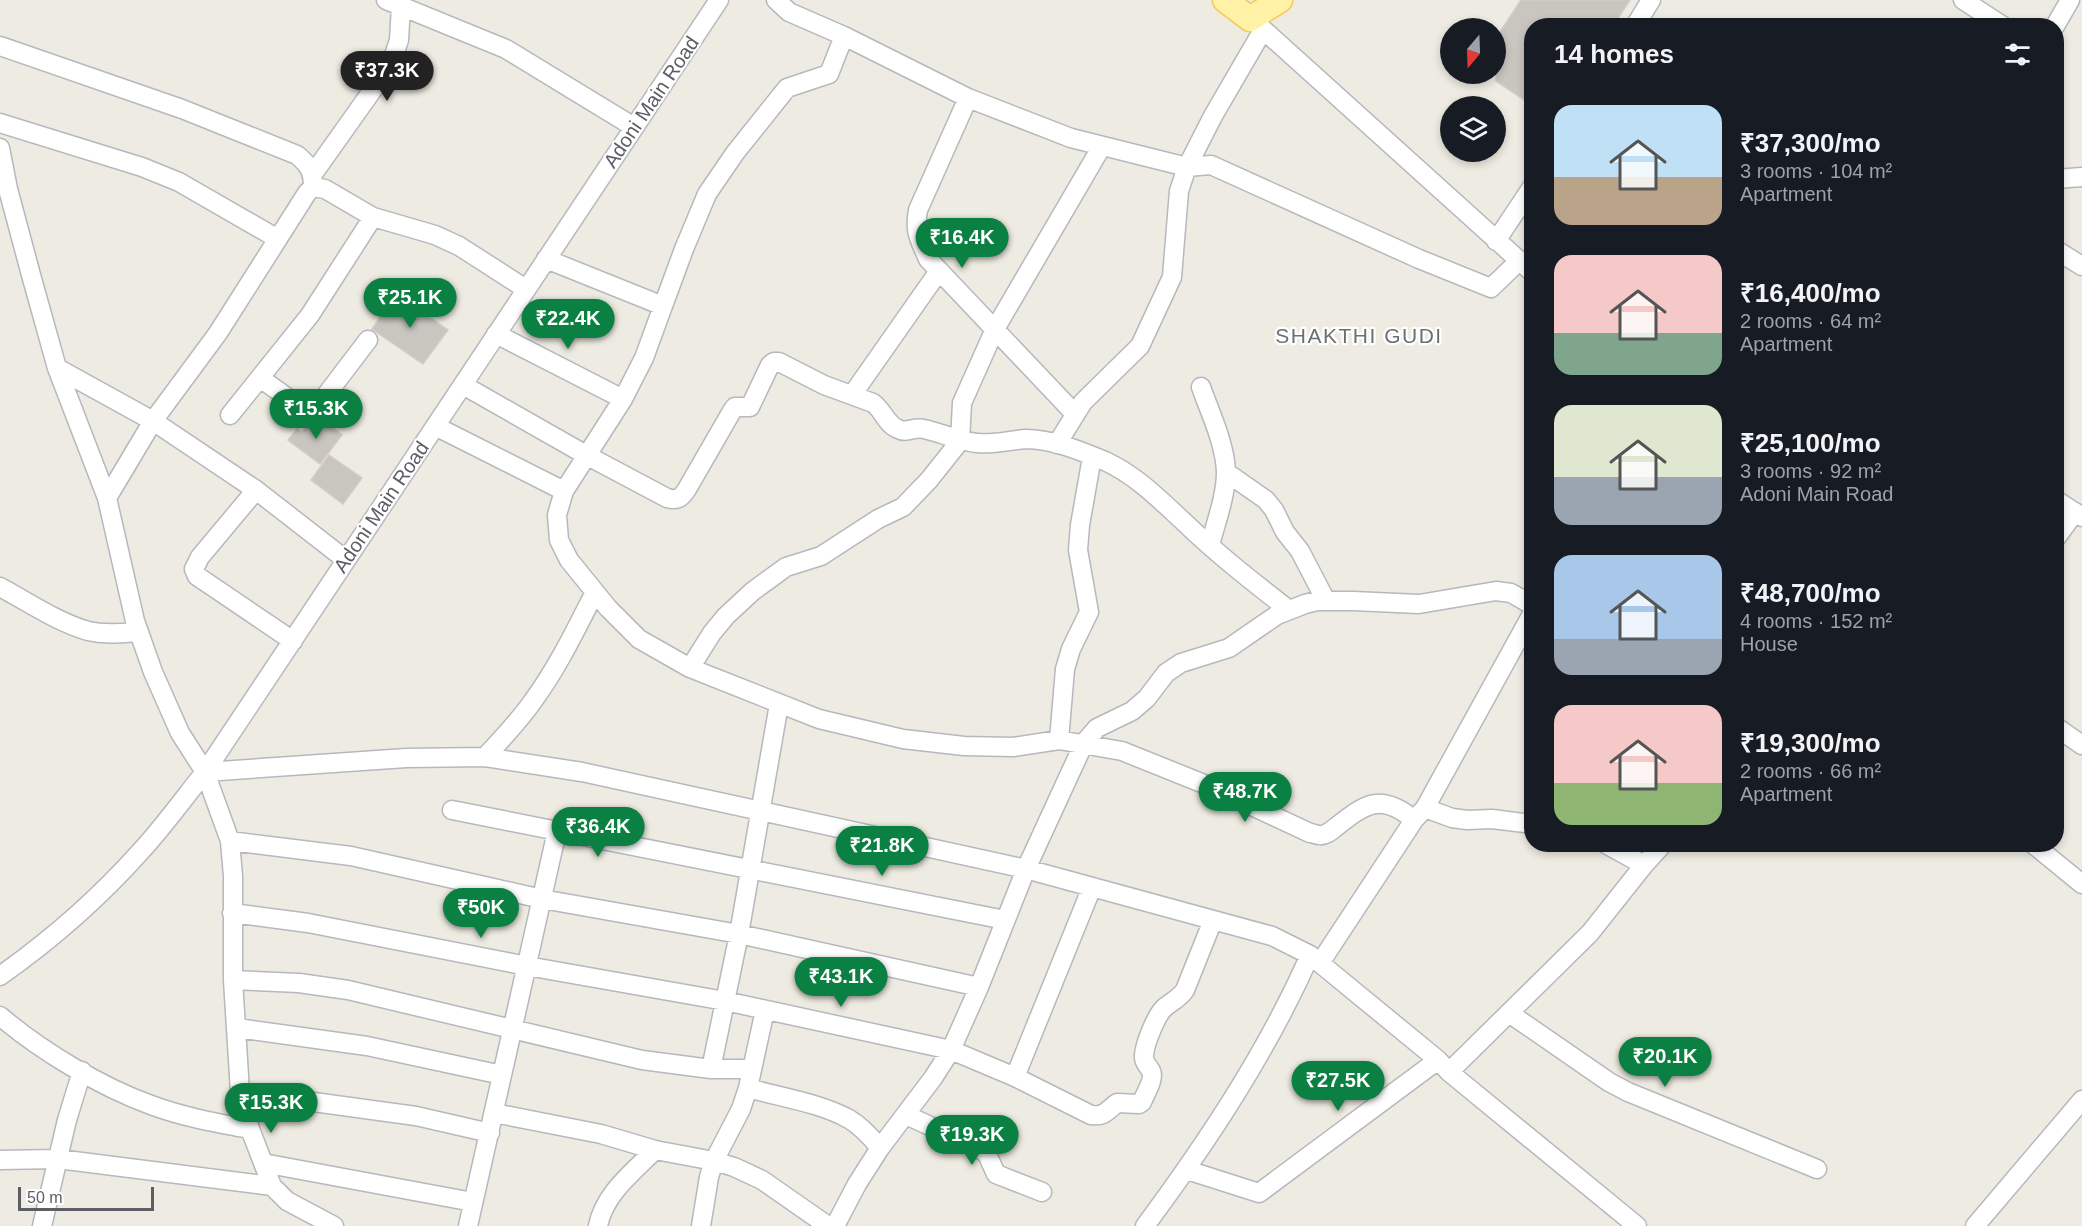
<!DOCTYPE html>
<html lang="en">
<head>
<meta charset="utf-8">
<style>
	body { margin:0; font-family:Arial,sans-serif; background:#20242c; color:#f1f3f6; height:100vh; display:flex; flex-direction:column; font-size:22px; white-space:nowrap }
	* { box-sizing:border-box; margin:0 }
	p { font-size:20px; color:#9ea1a6 }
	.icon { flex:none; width:33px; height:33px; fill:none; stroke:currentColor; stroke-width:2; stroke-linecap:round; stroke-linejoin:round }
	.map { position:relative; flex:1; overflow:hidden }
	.details { position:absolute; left:1524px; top:18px; width:540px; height:834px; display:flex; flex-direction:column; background:#171b24; border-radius:24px; box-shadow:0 3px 9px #0003 }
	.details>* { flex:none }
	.needle { width:39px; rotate:199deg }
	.tools { position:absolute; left:1440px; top:18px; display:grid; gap:12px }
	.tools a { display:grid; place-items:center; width:66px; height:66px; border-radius:50%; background:#171b24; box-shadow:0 3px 9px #0003; font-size:30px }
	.scale { position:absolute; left:18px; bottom:15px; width:136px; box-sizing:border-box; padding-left:6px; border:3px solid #5b5e63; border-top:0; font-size:16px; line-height:21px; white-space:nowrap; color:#5b5e63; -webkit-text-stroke:4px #fff; paint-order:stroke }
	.price { position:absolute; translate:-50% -51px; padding:0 14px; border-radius:21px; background:#0b8043; color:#fff; font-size:20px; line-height:39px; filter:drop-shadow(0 2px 3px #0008) }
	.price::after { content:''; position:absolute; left:50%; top:36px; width:18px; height:14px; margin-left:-9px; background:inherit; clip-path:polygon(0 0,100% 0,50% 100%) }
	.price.on { background:#222; color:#fff }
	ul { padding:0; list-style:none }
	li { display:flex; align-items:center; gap:18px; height:150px; padding:0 30px }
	li span { display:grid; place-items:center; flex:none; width:168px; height:120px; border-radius:18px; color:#555 }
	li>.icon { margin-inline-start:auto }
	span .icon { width:72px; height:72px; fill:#fffc; stroke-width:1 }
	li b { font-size:26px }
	h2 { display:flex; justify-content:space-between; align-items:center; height:72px; padding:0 30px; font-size:26px }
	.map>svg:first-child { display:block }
	.building { fill:#c9c6c0; stroke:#d2cdc1; stroke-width:1.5 }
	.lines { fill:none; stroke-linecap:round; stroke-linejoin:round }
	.minor-casing { stroke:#b5b8bd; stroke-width:21 }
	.major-casing { stroke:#f3c956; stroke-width:27 }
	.minor { stroke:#fff; stroke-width:18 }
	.major { stroke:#fff2a6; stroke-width:24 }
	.labels { text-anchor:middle; stroke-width:4.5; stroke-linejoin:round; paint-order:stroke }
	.street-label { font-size:20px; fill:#5b5e63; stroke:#fff }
	.neighbourhood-label { font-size:21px; letter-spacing:1.5px; fill:#6c7075; stroke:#fff }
</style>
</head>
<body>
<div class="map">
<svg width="2082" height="1226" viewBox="0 0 2082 1226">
	<rect width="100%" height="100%" fill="#eeebe2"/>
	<path class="building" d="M1521,0H1630L1613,26H1532V105L1496,81V38Z
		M396,294L448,330L423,364L372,329Z
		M320,418L342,435L320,464L288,440L297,429L302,432L311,421Z
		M329,455L362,478L343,504L311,480Z"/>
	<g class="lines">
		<g class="minor-casing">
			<path id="minor" d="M386,0L506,49L634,127
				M1963,0L2003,26
				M1257,24L1532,272
				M1635,26L1651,0
				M2055,26L2070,0
				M844,36L968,98L1071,138L1187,167L1211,165L1419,259L1491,288L1519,261
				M0,46L182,109L297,155C309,165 313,171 313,187
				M968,98L918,210C914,232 919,238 928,259L1075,414
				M0,123L142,167L179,182L278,239
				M0,148L8,189L31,275L57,368L107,498L135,621L153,672L180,733L205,772L406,758L485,757L582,772L1026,869L1272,936L1310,955L1438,1060L1449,1072L1637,1226
				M313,174L391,64L399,40L401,6
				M2056,179L2082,177
				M1496,241L1532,187
				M2056,250L2082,266
				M546,259L663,306L644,358L623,399L564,491L557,515L559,540L569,560L608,608L639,639L690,668L819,719L903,739L964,746L1013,747L1059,740L1122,751L1209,786L1310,833C1313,833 1316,835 1319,835C1325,836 1331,831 1336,827C1365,804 1381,792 1414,820
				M663,306L684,249L707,194L735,153L787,88L829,74L844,36L789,12L776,0
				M496,334L623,399
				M57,368L153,421L256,490L346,560
				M260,378L302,408L312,410L317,407L368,340
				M463,385L586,455L667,498C678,501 681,498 687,489L732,411L735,407H750L770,365L774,362H779L824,385L873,403C883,410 886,424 898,429C907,434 914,426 924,429C942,433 958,441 977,443C994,445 1010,440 1026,439C1052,439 1081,451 1105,461C1137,476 1159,499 1184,522C1217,554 1253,582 1289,610
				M1201,387C1210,413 1225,443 1226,472C1226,496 1216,522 1210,545
				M852,395L939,271
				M230,415L310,315L373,217
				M435,426L564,491
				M1057,444L1083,402L1140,346L1172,277L1179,191L1187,167L1213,116L1263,30
				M1226,472L1266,500L1274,510L1285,532L1300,551L1326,601
				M256,490L200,557L194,569L197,576L293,641
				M107,498L153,421L218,333L307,193L313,187L325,189L373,217L435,235L459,246L526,289
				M2056,500L2082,517
				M2056,538L2075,512
				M0,587C28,602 57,622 88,631C105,635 122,633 139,632
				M690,668L712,633L726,616L753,591L786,567L821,556L878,519L903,507L929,480L960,441L962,403L995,329L1102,146
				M2056,727L2082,745
				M1059,740L1065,669L1071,649L1089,612L1078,550L1080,525L1092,457
				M485,757C502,739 519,721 533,701C558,667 576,629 595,592
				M205,772L230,841L233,876V980L240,1092L250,1129L272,1186L287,1201L334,1226
				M1425,808L1452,818L1467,820L1492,819L1532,824
				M452,810L1005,920
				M230,841L351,856L542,899L739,934L979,987
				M1606,844L1644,865
				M2033,844L2082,884
				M232,913L308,923L527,966L725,1001L951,1050L1015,1077L1091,1115C1104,1117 1107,1111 1117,1103L1139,1104L1142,1102C1145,1094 1155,1079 1151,1071C1148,1065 1143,1063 1144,1055C1145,1043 1156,1016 1164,1008C1172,1001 1179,999 1185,990L1213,920
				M1320,963L1414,820L1425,808L1532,614
				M0,976C51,940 99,898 141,851C164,826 184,798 205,772L719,0
				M233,980L299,983L348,990L642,1060L711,1069H752
				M1509,1013L1609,1082L1628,1092L1817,1169
				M0,1016C41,1051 101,1087 151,1105C183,1117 217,1123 250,1129
				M237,1028L367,1046L502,1075
				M711,1069L739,934L779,704
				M1449,1072L1590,933L1644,865L1663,844
				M1015,1077L1092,887
				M748,1088C780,1097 820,1103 849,1119C861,1126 871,1137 880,1148
				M240,1092L416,1116L490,1133
				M494,1113L601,1134L655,1150L714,1161L734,1167L762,1180L828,1226
				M906,1115L980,1149L987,1154L996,1174L1042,1192
				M0,1160L58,1159L272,1186
				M263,1163L473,1202
				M1187,1170L1259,1193L1438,1060
				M42,1226L67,1120L82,1071
				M468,1226L557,831
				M598,1226C604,1194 633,1172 655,1150
				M701,1226L709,1177L714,1161L741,1109L748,1088L765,1010
				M835,1226L857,1184L880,1148L933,1078L951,1050L979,987L1026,869L1084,743L1097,728L1132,711L1147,698L1166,673L1181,663L1229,648L1277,615L1305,604L1317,601H1353L1419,604L1496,591L1511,593L1532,605
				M1145,1226C1208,1141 1267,1052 1310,955
				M1975,1226L2082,1100"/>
		</g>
		<g class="major-casing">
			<path id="major" d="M1225,0L1250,19L1280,0"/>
		</g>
		<use href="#minor" class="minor"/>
		<use href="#major" class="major"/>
	</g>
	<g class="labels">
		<g class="street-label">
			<text transform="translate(651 102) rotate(-56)" y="7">Adoni Main Road</text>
			<text transform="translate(381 507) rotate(-56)" y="7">Adoni Main Road</text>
		</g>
		<g class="neighbourhood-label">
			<text x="1359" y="343">SHAKTHI GUDI</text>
		</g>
	</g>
</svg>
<div class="tools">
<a><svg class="needle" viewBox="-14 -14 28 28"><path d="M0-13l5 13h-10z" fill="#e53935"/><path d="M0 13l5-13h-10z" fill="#9ea1a6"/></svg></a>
<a><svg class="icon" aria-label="layers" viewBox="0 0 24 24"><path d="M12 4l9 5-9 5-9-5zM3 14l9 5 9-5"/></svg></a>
</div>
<div class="scale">50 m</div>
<b class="price on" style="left:387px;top:102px">₹37.3K</b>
<b class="price" style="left:962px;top:269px">₹16.4K</b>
<b class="price" style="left:410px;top:329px">₹25.1K</b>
<b class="price" style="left:568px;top:350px">₹22.4K</b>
<b class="price" style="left:316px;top:440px">₹15.3K</b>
<b class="price" style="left:1245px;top:823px">₹48.7K</b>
<b class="price" style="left:598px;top:858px">₹36.4K</b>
<b class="price" style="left:882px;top:877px">₹21.8K</b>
<b class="price" style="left:481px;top:939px">₹50K</b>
<b class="price" style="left:841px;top:1008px">₹43.1K</b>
<b class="price" style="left:1665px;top:1088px">₹20.1K</b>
<b class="price" style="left:1338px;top:1112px">₹27.5K</b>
<b class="price" style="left:271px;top:1134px">₹15.3K</b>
<b class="price" style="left:972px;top:1166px">₹19.3K</b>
<section class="details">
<h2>14 homes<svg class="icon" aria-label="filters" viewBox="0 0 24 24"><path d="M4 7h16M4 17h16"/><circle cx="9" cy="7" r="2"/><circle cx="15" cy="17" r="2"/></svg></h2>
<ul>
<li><span style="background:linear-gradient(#bfe0f5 60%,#b9a48a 0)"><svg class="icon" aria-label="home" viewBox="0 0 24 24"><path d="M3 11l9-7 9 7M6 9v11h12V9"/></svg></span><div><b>₹37,300/mo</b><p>3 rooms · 104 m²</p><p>Apartment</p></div></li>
<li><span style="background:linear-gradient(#f6c9c9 65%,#7fa58c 0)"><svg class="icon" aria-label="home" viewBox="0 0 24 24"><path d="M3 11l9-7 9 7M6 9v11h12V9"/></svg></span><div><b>₹16,400/mo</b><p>2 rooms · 64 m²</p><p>Apartment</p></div></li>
<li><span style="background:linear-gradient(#dfe7d0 60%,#9aa5b1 0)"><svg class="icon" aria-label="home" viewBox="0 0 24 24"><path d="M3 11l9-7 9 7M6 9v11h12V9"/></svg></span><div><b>₹25,100/mo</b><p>3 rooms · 92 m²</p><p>Adoni Main Road</p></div></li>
<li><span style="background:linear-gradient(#a9c7e8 70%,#9aa5b1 0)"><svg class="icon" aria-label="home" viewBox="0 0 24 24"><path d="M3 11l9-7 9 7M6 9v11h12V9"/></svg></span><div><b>₹48,700/mo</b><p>4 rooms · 152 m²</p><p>House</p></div></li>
<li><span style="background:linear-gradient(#f6c9c9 65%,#8fb573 0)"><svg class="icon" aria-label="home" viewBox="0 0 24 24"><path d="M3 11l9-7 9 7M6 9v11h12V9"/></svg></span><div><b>₹19,300/mo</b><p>2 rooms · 66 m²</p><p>Apartment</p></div></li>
</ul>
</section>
</div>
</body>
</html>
